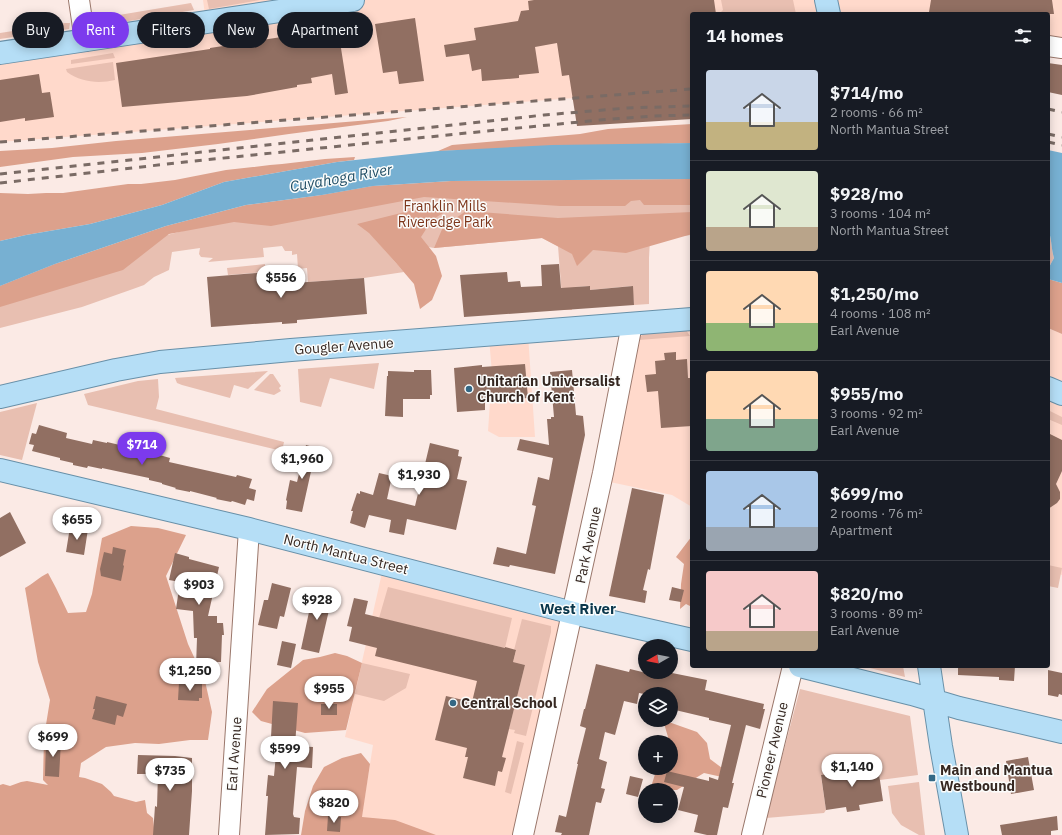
<!DOCTYPE html>
<html lang="en">
<head>
<meta charset="utf-8">
<style>
	body { margin:0; font-family:"IBM Plex Sans",sans-serif; background:#20242c; color:#f1f3f6; height:100vh; display:flex; flex-direction:column; font-size:15px; white-space:nowrap }
	* { box-sizing:border-box; margin:0 }
	p { font-size:13px; color:#9ea1a6 }
	.icon { flex:none; width:22px; height:22px; fill:none; stroke:currentColor; stroke-width:2; stroke-linecap:round; stroke-linejoin:round }
	.map { position:relative; flex:1; overflow:hidden }
	.side { position:absolute; left:690px; top:12px; width:360px; height:656px; display:flex; flex-direction:column; background:#171b24; border-radius:4px; box-shadow:0 2px 10px #0003 }
	.side>* { flex:none }
	.hud { position:absolute; left:12px; top:12px; width:380px; height:36px; display:flex; gap:8px }
	.needle { width:26px; rotate:261deg }
	.tools { position:absolute; left:638px; top:639px; display:grid; gap:8px }
	.tools a { display:grid; place-items:center; width:40px; height:40px; border-radius:50%; background:#171b24; box-shadow:0 2px 10px #0003; font-size:20px }
	.price { position:absolute; translate:-50% -34px; padding:0 9px; border-radius:14px; background:#fff; color:#222; font-size:13px; line-height:26px; filter:drop-shadow(0 1px 2px #0008) }
	.price::after { content:''; position:absolute; left:50%; top:24px; width:12px; height:9px; margin-left:-6px; background:inherit; clip-path:polygon(0 0,100% 0,50% 100%) }
	.price.selected { background:#7c3aed; color:#fff }
	ul { padding:0; list-style:none }
	li { display:flex; align-items:center; gap:12px; height:100px; padding:0 16px }
	li+li { border-top:1px solid #363941 }
	li span { display:grid; place-items:center; flex:none; width:112px; height:80px; border-radius:4px; color:#555 }
	li>.icon { margin-inline-start:auto }
	span .icon { width:48px; height:48px; fill:#fffc; stroke-width:1 }
	li b { font-size:17px }
	h2 { display:flex; justify-content:space-between; align-items:center; height:48px; padding:0 16px; font-size:17px }
	.pill { padding:0 14px; border-radius:18px; background:#171b24; box-shadow:0 2px 10px #0003; font-size:14px; line-height:36px }
	.pill.selected { background:#7c3aed; color:#fff }
	.map>svg:first-child { display:block }
	.built { fill:#ffd9cb }
	.green { fill:#e8bfb1 }
	.forest { fill:#dca18c }
	.water { fill:#77b0d2 }
	.building { fill:#916f62 }
	.lines { fill:none; stroke-linecap:round; stroke-linejoin:round }
	.minor-casing { stroke:#9a776b; stroke-width:22 }
	.major-casing { stroke:#6890a8; stroke-width:24 }
	.minor { stroke:#fff; stroke-width:20 }
	.major { stroke:#b5def6; stroke-width:22 }
	.rail { stroke:#7a6b65; stroke-width:3; stroke-dasharray:7 7; stroke-linecap:butt }
	.poi-dot { fill:#346885; stroke:#fbfcfb; stroke-width:1.5 }
	.labels { text-anchor:middle; stroke-width:3; stroke-linejoin:round; paint-order:stroke }
	.park-label { font-size:14px; fill:#7d351a; stroke:#fbfcfb }
	.street-label { font-size:14px; fill:#352721; stroke:#fbfcfb }
	.poi-label { font-size:14px; font-weight:bold; fill:#352721; stroke:#fbfcfb; text-anchor:start }
	.water-label { font-size:15px; font-style:italic; fill:#1e4c64; stroke:#fbfcfb }
	.neighbourhood-label { font-size:15px; font-weight:bold; fill:#09364b; stroke:#fbfcfb }
</style>
</head>
<body>
<div class="map">
<svg width="1062" height="835" viewBox="0 0 1062 835">
	<rect width="100%" height="100%" fill="#fbeae5"/>
	<path class="built" d="M203,0H826L829,14H692V89L0,142V53L206,22Z
		M828,0H1062V47L1048,45V14H830Z
		M692,321V507L672,495L605,481L635,326Z
		M1048,328L1062,334V575L1048,571Z
		M528,335L535,437H499L488,431L492,373L489,338Z
		M384,564L573,613L523,835H409L361,821L373,745L345,737Z"/>
	<path class="green" d="M207,0H260L209,9Z
		M721,0H793L796,14H719L723,10Z
		M191,3L194,10L106,25H94L93,23L95,19Z
		M65,23H70L69,29L0,39V33Z
		M113,53L115,58L71,64V60Z
		M113,62L115,80C98,84 81,82 67,72L66,69Z
		M692,179V235L650,239L649,258V304L634,305L632,286L590,290V286L575,287L571,291L572,310H563L558,246L542,238L434,248L374,238L404,272L364,278L308,282L307,268L298,269L297,254L292,255V251H285L282,246L263,248L264,257L208,262L213,258L201,257L199,254L200,248L172,252L169,270L154,277L144,285L133,289L82,307L0,328V286L55,264L322,195L373,186Z
		M1048,229C1052,239 1051,248 1054,258L1048,269Z
		M265,264V272L228,275L227,268Z
		M686,330L690,336L639,340L641,336L645,333Z
		M379,363L374,389L330,378L321,407L300,402L298,369Z
		M268,371L248,389L234,385L230,398L182,385L177,383L175,378Z
		M270,374H273L281,386L279,388L281,391L274,395L254,390Z
		M158,379L159,397L156,409L284,442L282,451L88,405L84,394L138,381Z
		M37,403L22,460L0,455V412Z
		M1048,410L1062,417V425L1048,419Z
		M1048,565L1062,568L1058,588L1048,586Z
		M388,587L512,618L505,648L379,618Z
		M522,619L551,626V632L526,736L514,733L515,730L509,729L525,665L513,662L516,651L514,650Z
		M362,663L410,674L406,688L384,701L355,694Z
		M862,666H903L905,677Z
		M800,689L910,716L918,775L880,780L878,767L859,770L858,764L845,766L846,772L821,776L826,810L824,813L778,817L766,818Z
		M517,741L524,743L511,794L505,792Z
		M919,782L925,835H919L901,825L892,813L888,786Z"/>
	<path class="forest" d="M407,117L388,121L289,134L218,144L142,153L73,157L0,167V151L52,148L116,141Z
		M692,124V143L438,151L452,145L580,134L608,129Z
		M355,157L354,160L337,162L224,182L162,205L90,224L26,235L0,241V193L28,194L46,193H63L128,184H141L175,180L226,170L253,167L270,165L282,164L325,159Z
		M692,179V205H644L640,200L631,201L625,206H560L424,197L271,226L234,222L169,234L123,270L0,307V286L55,264L166,226L246,205L322,195L373,186L451,181Z
		M425,207L451,208L432,220L421,237L436,256L442,276L432,300L420,309L414,284L396,263L369,233L357,224Z
		M466,211L558,218L692,212V234L626,253L593,250L577,266L572,254L542,238L434,248L443,227Z
		M1048,279L1062,283V334L1048,328Z
		M131,526L158,528L186,535L166,576L188,644L205,681L212,712L208,740H190L159,744L135,743L106,747L81,763L79,777L85,778L102,784L111,792L114,796L136,802L145,800L147,813L153,818L154,827V835H0V785L3,784L10,786L21,782L27,781L48,785L43,780L44,737L50,700L38,662L32,629L25,588C33,584 39,577 48,573L56,588L68,613L86,612L92,594L102,538Z
		M692,536V607L686,604L680,609L681,584L684,564L676,557Z
		M335,653L347,656L362,663L346,730L305,733L261,721L252,712L267,689L303,660L320,657Z
		M663,720L697,732L707,743L710,759L730,774L722,777L704,773L699,776L677,790H650L657,768H671V742H666L668,737Z
		M361,753L370,764L362,817L395,820L436,835H301L305,811L313,786L324,767L342,758Z"/>
	<path class="water" d="M692,143V179L451,181L373,186L322,195L246,205L166,226L55,264L0,286V241L26,235L90,224L162,205L224,182L337,162L438,151L552,145Z
		M1048,150L1062,153V283L1048,279V269L1054,258C1051,248 1052,239 1048,229Z"/>
	<path class="building" d="M534,0H714L716,14H692V119L577,126L569,75L562,76L557,43L535,47L539,73L519,75V78L482,81L481,69L472,71L469,54L446,57L444,45L476,40L474,28L518,21L521,11L529,10L528,1Z
		M931,0H1052L1054,14H942L929,12Z
		M415,18L424,81L399,84L397,71L383,73L375,24Z
		M338,29L348,93L335,95L332,74L311,78L312,83L297,85V87L247,96L122,107L116,63L210,49V48L288,36V37Z
		M1048,63L1062,65V95L1048,92Z
		M39,74L42,93L50,92L54,117L25,121V118L0,122V80Z
		M559,264L561,288L590,286V290L633,286L634,305L464,317L460,275L507,272L508,282L520,281L521,287L542,286L541,265Z
		M293,270L294,283L364,278L367,314L297,320V323L282,324V322L211,327L207,277Z
		M676,352V360L687,359L688,378H692V426L661,428L658,391L647,392L645,375L656,374L655,361L665,360L664,353Z
		M525,364L528,398L485,401V410L457,412L454,368L482,365V367Z
		M414,370H431L432,395H430V399H403V417L385,416L387,376H388V371L414,372Z
		M572,370L576,415L583,416L585,435L555,574L510,565L509,567L493,564L497,547L526,554L536,506L532,505L538,477L549,480L553,458L517,450L520,439L549,445L547,419H551V417H554L550,372Z
		M39,425L67,433L66,438L92,444L93,440L107,443V442L141,450V449L156,453V454L170,458L169,462L236,477L237,475L252,479L249,488L256,490L254,501L247,499L245,505L232,501L231,502L216,499L217,498L190,491V492L175,489L176,488L162,484V483L149,480V478L116,471L102,468V469L88,466L87,468L73,465V463L60,460V458L32,451L34,445L29,444L32,433L36,434Z
		M1048,433L1062,440V471L1056,484L1060,492V499L1057,503L1048,509Z
		M430,443L459,450L458,456L462,457L457,479L467,481L456,530L407,519L404,535L389,532L391,520L369,515L365,528L350,523L353,511H351L357,493L360,494V491L373,495L379,473L392,476L387,499L415,506Z
		M306,445L320,449L315,468L312,467L302,512L286,509L287,501L286,500L290,480L297,482Z
		M632,488L664,495L650,570L648,569L643,590L647,591L645,603L609,596Z
		M10,512L26,543L0,557V518Z
		M70,527L88,529L84,555L66,552Z
		M113,547L126,550L123,565L124,566L121,581L101,576L100,569L104,552L112,554Z
		M175,553L189,557V559L219,567L208,616H217V623H223L224,635H222L221,662H208V668L196,667L197,638H194L193,611L176,609L180,582L169,580Z
		M272,583L291,588L284,617L280,616L277,629L258,625L264,600H268Z
		M672,587L684,590L681,602L669,600Z
		M314,589L333,593L319,653L301,649Z
		M354,598L368,601L365,614L505,648V647L516,650L513,662L525,665L502,757L506,758L502,772L498,771L495,786L463,778L468,757H465L467,748L435,740L446,696L472,702L477,681L375,656L377,648L349,641L352,627L347,626Z
		M282,641L296,644L291,668L277,665Z
		M596,664L629,672L630,669L663,677L664,675H666L667,672L707,680L705,690L764,704L763,709H765L760,729L746,725L732,783H734L728,808L723,807L717,835H707L694,832L698,815L678,810L684,787L664,782L667,771L709,781V777L718,780L731,725L709,720V718L671,709V694H644L639,693L637,704L624,701L615,735L605,732L599,759L607,762L601,788L605,789L601,803L596,802L589,835H561L562,833L555,832L559,815L566,817L578,764H577L586,728L580,726L584,709H585Z
		M958,666H1015L1014,681L999,680V677L958,675Z
		M1048,670L1062,673V695L1059,694L1058,697L1048,695Z
		M179,682L202,684V698H199V701L178,700Z
		M96,696L127,704L123,717L117,715L115,725L92,719L95,709H93Z
		M273,701L298,703L295,746L313,747L312,768L297,767L293,814L294,817L300,818L299,834L265,835L268,796H266L268,775L274,776L276,754H269L270,737H271Z
		M321,704H337V715H321Z
		M46,740L61,741L59,777L45,776Z
		M138,755L175,756L192,758V791L189,835H153L155,806L157,807L158,774H137Z
		M1028,757L1034,790L1011,794L1006,761Z
		M858,764L859,770L878,767L883,801L859,805L860,810L847,812L846,807L826,810L821,775L846,772L845,766Z
		M630,776L643,779L638,797L626,794Z
		M317,799L330,800L329,813L316,812Z
		M328,816L341,817L340,832L327,831Z
		M1057,816L1058,830L1051,831V835H1002L1000,825Z"/>
	<g class="lines">
		<g class="minor-casing">
			<path id="minor" d="M79,0L85,41
				M1048,46L1062,48
				M229,835L249,529
				M523,835L603,473L632,324
				M752,835L793,666"/>
		</g>
		<g class="major-casing">
			<path id="major" d="M826,0L829,14
				M0,53L353,0
				M1048,388L1062,394
				M0,397L116,370L160,362L291,350L692,319
				M0,470L249,529L573,613L692,640
				M800,666L912,694L959,708L1062,732
				M929,666L941,746L957,835"/>
		</g>
		<use href="#minor" class="minor"/>
		<use href="#major" class="major"/>
		<path class="rail" d="M1048,109L1062,112
			M1048,134L1062,137
			M0,142L692,89
			M1048,142L1062,145
			M0,174L544,115L627,108L692,106
			M0,183L185,162L467,133L600,120L653,116L692,115"/>
	</g>
	<g class="poi-dot">
		<circle cx="469" cy="389" r="4"/>
		<circle cx="453" cy="703" r="4"/>
		<rect x="928" y="774" width="8" height="8" rx="2"/>
	</g>
	<g class="labels">
		<g class="park-label">
			<text x="445" y="211">Franklin Mills<tspan x="445" dy="16">Riveredge Park</tspan></text>
		</g>
		<g class="street-label">
			<text transform="translate(344 346) rotate(-4)" y="5">Gougler Avenue</text>
			<text transform="translate(588 545) rotate(-78)" y="5">Park Avenue</text>
			<text transform="translate(346 554) rotate(14)" y="5">North Mantua Street</text>
			<text transform="translate(772 750) rotate(-77)" y="5">Pioneer Avenue</text>
			<text transform="translate(234 754) rotate(-86)" y="5">Earl Avenue</text>
		</g>
		<g class="poi-label">
			<text x="477" y="386">Unitarian Universalist<tspan x="477" dy="16">Church of Kent</tspan></text>
			<text x="461" y="708">Central School</text>
			<text x="940" y="775">Main and Mantua<tspan x="940" dy="16">Westbound</tspan></text>
		</g>
		<g class="water-label">
			<text transform="translate(341 178) rotate(-10)" y="5">Cuyahoga River</text>
		</g>
		<g class="neighbourhood-label">
			<text x="578" y="614">West River</text>
		</g>
	</g>
</svg>
<div class="tools">
<a><svg class="needle" viewBox="-14 -14 28 28"><path d="M0-13l5 13h-10z" fill="#e53935"/><path d="M0 13l5-13h-10z" fill="#9ea1a6"/></svg></a>
<a><svg class="icon" aria-label="layers" viewBox="0 0 24 24"><path d="M12 4l9 5-9 5-9-5zM3 14l9 5 9-5"/></svg></a>
<a>+</a>
<a>−</a>
</div>
<b class="price" style="left:281px;top:299px">$556</b>
<b class="price selected" style="left:142px;top:466px">$714</b>
<b class="price" style="left:302px;top:480px">$1,960</b>
<b class="price" style="left:419px;top:496px">$1,930</b>
<b class="price" style="left:77px;top:541px">$655</b>
<b class="price" style="left:199px;top:606px">$903</b>
<b class="price" style="left:317px;top:621px">$928</b>
<b class="price" style="left:190px;top:692px">$1,250</b>
<b class="price" style="left:329px;top:710px">$955</b>
<b class="price" style="left:53px;top:758px">$699</b>
<b class="price" style="left:285px;top:770px">$599</b>
<b class="price" style="left:852px;top:788px">$1,140</b>
<b class="price" style="left:170px;top:792px">$735</b>
<b class="price" style="left:334px;top:824px">$820</b>
<div class="hud">
<a class="pill">Buy</a>
<a class="pill selected">Rent</a>
<a class="pill">Filters</a>
<a class="pill">New</a>
<a class="pill">Apartment</a>
</div>
<section class="side">
<h2>14 homes<svg class="icon" aria-label="filters" viewBox="0 0 24 24"><path d="M4 7h16M4 17h16"/><circle cx="9" cy="7" r="2"/><circle cx="15" cy="17" r="2"/></svg></h2>
<ul>
<li><span style="background:linear-gradient(#c9d6e8 65%,#c2b280 0)"><svg class="icon" aria-label="home" viewBox="0 0 24 24"><path d="M3 11l9-7 9 7M6 9v11h12V9"/></svg></span><div><b>$714/mo</b><p>2 rooms · 66 m²</p><p>North Mantua Street</p></div></li>
<li><span style="background:linear-gradient(#dfe7d0 70%,#b9a48a 0)"><svg class="icon" aria-label="home" viewBox="0 0 24 24"><path d="M3 11l9-7 9 7M6 9v11h12V9"/></svg></span><div><b>$928/mo</b><p>3 rooms · 104 m²</p><p>North Mantua Street</p></div></li>
<li><span style="background:linear-gradient(#ffd9b3 65%,#8fb573 0)"><svg class="icon" aria-label="home" viewBox="0 0 24 24"><path d="M3 11l9-7 9 7M6 9v11h12V9"/></svg></span><div><b>$1,250/mo</b><p>4 rooms · 108 m²</p><p>Earl Avenue</p></div></li>
<li><span style="background:linear-gradient(#ffd9b3 60%,#7fa58c 0)"><svg class="icon" aria-label="home" viewBox="0 0 24 24"><path d="M3 11l9-7 9 7M6 9v11h12V9"/></svg></span><div><b>$955/mo</b><p>3 rooms · 92 m²</p><p>Earl Avenue</p></div></li>
<li><span style="background:linear-gradient(#a9c7e8 70%,#9aa5b1 0)"><svg class="icon" aria-label="home" viewBox="0 0 24 24"><path d="M3 11l9-7 9 7M6 9v11h12V9"/></svg></span><div><b>$699/mo</b><p>2 rooms · 76 m²</p><p>Apartment</p></div></li>
<li><span style="background:linear-gradient(#f6c9c9 75%,#b9a48a 0)"><svg class="icon" aria-label="home" viewBox="0 0 24 24"><path d="M3 11l9-7 9 7M6 9v11h12V9"/></svg></span><div><b>$820/mo</b><p>3 rooms · 89 m²</p><p>Earl Avenue</p></div></li>
</ul>
</section>
</div>
</body>
</html>
